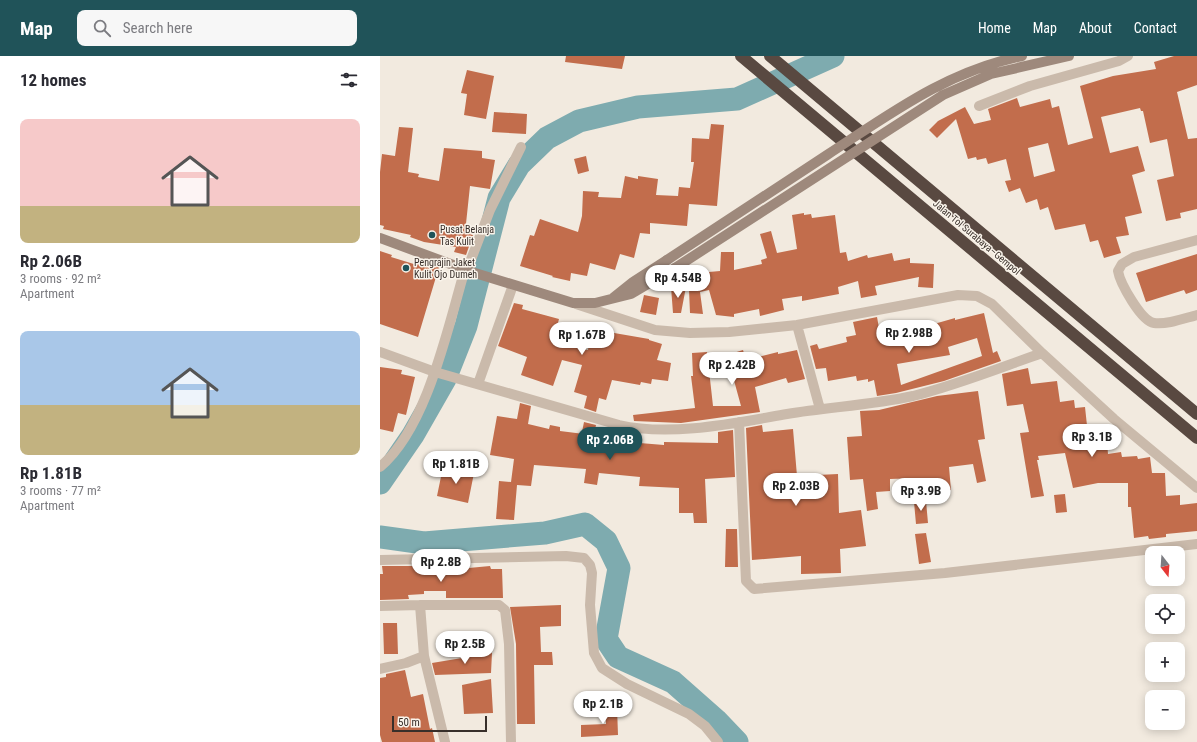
<!DOCTYPE html>
<html lang="en">
<head>
<meta charset="utf-8">
<style>
	body { margin:0; font-family:"Roboto Condensed",sans-serif; background:#f7f7f7; color:#2b2b33; height:100vh; display:flex; flex-direction:column; font-size:15px; white-space:nowrap }
	* { box-sizing:border-box; margin:0 }
	p { font-size:13px; color:#7c7c81 }
	.icon { flex:none; width:22px; height:22px; fill:none; stroke:currentColor; stroke-width:2; stroke-linecap:round; stroke-linejoin:round }
	.map { position:relative; flex:1; overflow:hidden }
	.drawer { display:flex; flex-direction:column; background:#fff; width:380px }
	.drawer>* { flex:none }
	.needle { width:26px; rotate:163deg }
	.fabs { position:absolute; left:765px; top:490px; display:grid; gap:8px }
	.fabs a { display:grid; place-items:center; width:40px; height:40px; border-radius:8px; background:#fff; box-shadow:0 2px 10px #0003; font-size:20px }
	.scale { position:absolute; left:12px; bottom:10px; width:95px; box-sizing:border-box; padding-left:4px; border:2px solid #382f2a; border-top:0; font-size:11px; line-height:14px; white-space:nowrap; color:#382f2a; -webkit-text-stroke:3px #faf4eb; paint-order:stroke }
	.price { position:absolute; translate:-50% -34px; padding:0 9px; border-radius:14px; background:#fff; color:#222; font-size:13px; line-height:26px; filter:drop-shadow(0 1px 2px #0008) }
	.price::after { content:''; position:absolute; left:50%; top:24px; width:12px; height:9px; margin-left:-6px; background:inherit; clip-path:polygon(0 0,100% 0,50% 100%) }
	.price.active { background:#205359; color:#fff }
	ul { padding:0; list-style:none }
	li { display:grid; align-content:center; gap:8px; height:212px; padding:0 20px }
	li span { display:grid; place-items:center; height:124px; border-radius:8px; color:#555 }
	li>.icon { margin-inline-start:auto }
	span .icon { width:72px; height:72px; fill:#fffc; stroke-width:1 }
	li b { font-size:17px }
	h2 { display:flex; justify-content:space-between; align-items:center; height:48px; padding:0 20px; font-size:17px }
	header { display:flex; align-items:center; gap:24px; box-sizing:border-box; height:56px; padding:0 20px; background:#205359; color:#fff }
	header strong { font-size:19px }
	nav { display:flex; gap:22px; margin-inline-start:auto; font-size:14px }
	.search { width:280px; height:36px; background:#f7f7f7; display:flex; align-items:center; gap:10px; box-sizing:border-box; padding:0 14px; border-radius:8px; color:#7c7c81; font-size:15px }
	main { display:flex; flex:1; min-height:0 }
	.map>svg:first-child { display:block }
	.lines { fill:none; stroke-linecap:round; stroke-linejoin:round }
	.river { stroke:#7eabaf; stroke-width:23 }
	.building { fill:#c26d4c; fill-rule:evenodd }
	.street { stroke:#cabaab; stroke-width:10 }
	.secondary { stroke:#9e897c; stroke-width:10 }
	.highway { stroke:#594941; stroke-width:12 }
	.secondary-bridge { stroke:#9e897c; stroke-width:10 }
	.poi-dot { fill:#205359; stroke:#faf4eb; stroke-width:1.5 }
	.labels { text-anchor:middle; stroke-width:3; stroke-linejoin:round; paint-order:stroke }
	.poi-label { font-size:10px; fill:#382f2a; stroke:#faf4eb; text-anchor:start }
	.street-label { font-size:10px; fill:#382f2a; stroke:#faf4eb }
</style>
</head>
<body>
<header>
<strong>Map</strong>
<div class="search"><svg class="icon" aria-label="search" viewBox="0 0 24 24"><circle cx="10" cy="10" r="6"/><path d="M15 15l6 6"/></svg>Search here</div>
<nav><a>Home</a><a>Map</a><a>About</a><a>Contact</a></nav>
</header>
<main>
<section class="drawer">
<h2>12 homes<svg class="icon" aria-label="filters" viewBox="0 0 24 24"><path d="M4 7h16M4 17h16"/><circle cx="9" cy="7" r="2"/><circle cx="15" cy="17" r="2"/></svg></h2>
<ul>
<li><span style="background:linear-gradient(#f6c9c9 70%,#c2b280 0)"><svg class="icon" aria-label="home" viewBox="0 0 24 24"><path d="M3 11l9-7 9 7M6 9v11h12V9"/></svg></span><div><b>Rp 2.06B</b><p>3 rooms · 92 m²</p><p>Apartment</p></div></li>
<li><span style="background:linear-gradient(#a9c7e8 60%,#c2b280 0)"><svg class="icon" aria-label="home" viewBox="0 0 24 24"><path d="M3 11l9-7 9 7M6 9v11h12V9"/></svg></span><div><b>Rp 1.81B</b><p>3 rooms · 77 m²</p><p>Apartment</p></div></li>
</ul>
</section>
<div class="map">
<svg width="817" height="686" viewBox="0 0 817 686">
	<rect width="100%" height="100%" fill="#f2eadf"/>
	<g class="lines">
		<path class="river" d="M0,427L33,379L65,323L86,270L119,142L139,109L167,82L199,65L258,51L357,43L453,0
			M0,481L44,487L165,477L205,468L226,485L239,512L226,583L238,601L293,626L336,664L357,686"/>
	</g>
	<path class="building" d="M186,0H245L242,13L185,6Z
		M794,0H817V29L797,36L808,83L817,82V153L800,157L801,162L786,165L777,124L794,120L787,83L770,87L763,55H761L760,52L721,61L730,97L758,90L765,115L752,119L762,157L745,161L749,179L736,181L741,197L724,202L718,184L710,186L705,168L675,174L668,151L660,154L657,143L646,147L640,132L629,136L625,125L631,124L626,103L608,108L606,102L597,104L596,101L588,103L576,63L557,82L549,74L558,65L585,51L594,68L611,64L608,53L637,42L640,51L670,43L672,52L679,50L688,89L713,82L700,30L733,20L776,13L774,6ZM668,87L675,115L654,121L648,92Z
		M87,14L114,20L106,63L84,59L87,38L81,37Z
		M114,56L147,58L146,78L112,76Z
		M331,68L344,69L337,150L309,148L307,170L270,167V178L260,177L254,202L240,198L235,214L210,207L207,220L191,217L190,225L172,221L173,220L140,210L150,179L154,180L160,163L198,176L202,160L203,135L219,136L218,141L241,142L245,120L258,123V120L278,123L276,139L298,140L299,131L310,132L314,106H311L312,82L329,83Z
		M19,71L33,72L28,116L39,118L38,121L59,125L64,92L102,95V102L115,104L110,133L90,130L85,177L93,179L86,199L74,196L76,191L44,186L30,181L31,179L3,173L4,170L0,169V116L2,98L15,100Z
		M206,100L209,115L198,118L194,103Z
		M424,157V159L431,158L432,162L455,159L460,197L466,196L468,205L487,199L488,202L512,197L514,205L530,202V207L554,208L553,232L538,231L539,221L495,230L497,239L481,242L478,225L458,231L459,238L422,245V240L402,243L404,254L380,260L379,253L354,258V261L336,259L329,234L320,236L323,258L310,257L309,234H306V224H329V216L340,215L341,196H354V214L382,208L381,204L387,202L380,178L391,175L397,197L417,193L412,159Z
		M0,195L12,199L11,201L37,209L39,203L59,211L38,281L0,268Z
		M817,198V234L806,238L804,234L766,246L756,217Z
		M291,231H306L301,257H293Z
		M264,239L279,242L276,259L260,256Z
		M134,247L143,249L142,253L179,263L173,286L208,294L211,273L269,283V284L282,288L277,304L291,307L288,325L272,323L271,328L261,326L260,329L232,324L226,344L219,342L216,356L204,352L207,340L194,336L202,309L182,304L173,330L141,319L147,301L118,290Z
		M604,257L613,297L617,295L621,305L564,325L516,337L497,340L494,324L488,326V323L477,325L476,320L448,325L446,312L436,313L430,290L437,288L439,293L467,286L466,281L476,279L473,266L497,261L499,272L501,271L503,276L520,272V273L539,270L540,272L575,262V264ZM597,282L602,300L521,329L517,308L570,299L568,291Z
		M363,294L366,304L398,296V298L417,294L425,323L408,327L406,322L375,331L380,356L301,367L254,365L253,359L315,352L311,320H313L312,297L327,296L333,350H361L347,299Z
		M0,311L22,314L21,318L35,321L26,359L18,357L13,376L0,373Z
		M648,312L651,328L677,325L680,346L694,344L695,352L705,351L709,388L727,386L728,398L741,396L742,401L757,400L758,403L770,401L772,417H785L786,440L800,439V449L817,447V475L786,478V481L769,483L768,480L754,482L751,451H748V427H718L693,432L685,397L658,400L659,404H657L664,440L651,442L640,377L649,376L643,348L627,350L622,318Z
		M598,335L605,383L598,384L606,425L597,427L593,408L569,411L571,434L537,438L536,422L510,423V435L496,436L498,453L487,455L483,423L470,424L467,381L482,380L480,355L499,354L557,340Z
		M140,347L151,350L148,368L169,373L170,369L180,371V375L204,378L205,381L223,384L284,389V386L338,387V376L353,374L355,421L325,423L327,467H314L313,457H299V432L259,430L260,421L219,417L217,429L204,427L206,413L154,409L151,430L137,429L134,464L116,463L119,425L131,426L134,403L110,399L117,360L137,363Z
		M204,366L216,369L215,374L202,376Z
		M382,369L383,376L413,373L417,420L458,418L459,457L481,454L486,490L460,493L461,517L421,518V500L372,504L366,372Z
		M63,411L94,417L88,447L57,440Z
		M685,438L687,456L676,457L674,439Z
		M546,445L548,467L536,468L534,446Z
		M346,473H357L358,511H345Z
		M546,477L551,506L539,508L535,478Z
		M2,510H43V517L52,518L78,517V513L110,510L111,513H122L123,542H66V535H44V538L28,539L29,543L0,544V518H3Z
		M181,549V570L160,571L161,596H172L173,609H154L155,668H137L136,588L130,551Z
		M3,567H17L18,598H4Z
		M112,597L111,617L55,619L52,607L82,602V598Z
		M25,614L31,641L43,638L50,673L52,672L55,686H2L0,679V622L6,621V618Z
		M111,623L113,657L84,658L82,629Z
		M225,651H237L238,679L201,681V669L226,668Z"/>
	<g class="lines">
		<path class="street" d="M599,50L650,30L739,5L748,0
			M817,184L754,201L742,208L738,215C740,227 761,265 774,267C787,269 805,262 817,259
			M87,214L110,154L141,91
			M196,248L275,274L310,277L349,276L417,269L578,239L597,240L612,248L662,297L734,363L817,432
			M417,269L440,353
			M0,296L55,316L239,369C291,381 355,367 407,358C449,351 492,349 533,340C577,329 619,312 662,297
			M98,328L133,229
			M359,366L366,525L374,533L565,517L817,488
			M0,411C47,372 68,271 85,213
			M0,504L186,500L204,502L210,509L212,517L210,549L214,597L222,612L247,628L309,658L325,670L338,686
			M0,550L40,549
			M0,613L26,607L44,600
			M65,686L44,600L40,549H119L125,554L129,588L131,686"/>
		<path class="secondary" d="M0,182L95,217L193,247H215L251,238L295,212
			M233,242L253,226L287,204"/>
		<path class="highway" d="M361,0L817,382
			M390,0L817,358"/>
		<path class="secondary-bridge" d="M287,204C341,169 394,134 447,99C510,58 567,15 642,0
			M295,212L563,39L611,18L689,0"/>
	</g>
	<g class="poi-dot">
		<circle cx="52" cy="179" r="4"/>
		<circle cx="26" cy="212" r="4"/>
	</g>
	<g class="labels">
		<g class="poi-label">
			<text x="60" y="177">Pusat Belanja<tspan x="60" dy="12">Tas Kulit</tspan></text>
			<text x="34" y="210">Pengrajin Jaket<tspan x="34" dy="12">Kulit Ojo Dumeh</tspan></text>
		</g>
		<g class="street-label">
			<text transform="translate(597 181) rotate(40)" y="4">Jalan Tol Surabaya–Gempol</text>
		</g>
	</g>
</svg>
<div class="fabs">
<a><svg class="needle" viewBox="-14 -14 28 28"><path d="M0-13l5 13h-10z" fill="#e53935"/><path d="M0 13l5-13h-10z" fill="#7c7c81"/></svg></a>
<a><svg class="icon" aria-label="locate" viewBox="0 0 24 24"><circle cx="12" cy="12" r="6"/><path d="M12 2v4M12 18v4M2 12h4M18 12h4"/></svg></a>
<a>+</a>
<a>−</a>
</div>
<div class="scale">50 m</div>
<b class="price" style="left:298px;top:243px">Rp 4.54B</b>
<b class="price" style="left:529px;top:298px">Rp 2.98B</b>
<b class="price" style="left:202px;top:300px">Rp 1.67B</b>
<b class="price" style="left:352px;top:330px">Rp 2.42B</b>
<b class="price" style="left:712px;top:402px">Rp 3.1B</b>
<b class="price active" style="left:230px;top:405px">Rp 2.06B</b>
<b class="price" style="left:76px;top:429px">Rp 1.81B</b>
<b class="price" style="left:416px;top:451px">Rp 2.03B</b>
<b class="price" style="left:541px;top:456px">Rp 3.9B</b>
<b class="price" style="left:61px;top:527px">Rp 2.8B</b>
<b class="price" style="left:85px;top:609px">Rp 2.5B</b>
<b class="price" style="left:223px;top:669px">Rp 2.1B</b>
</div>
</main>
</body>
</html>
